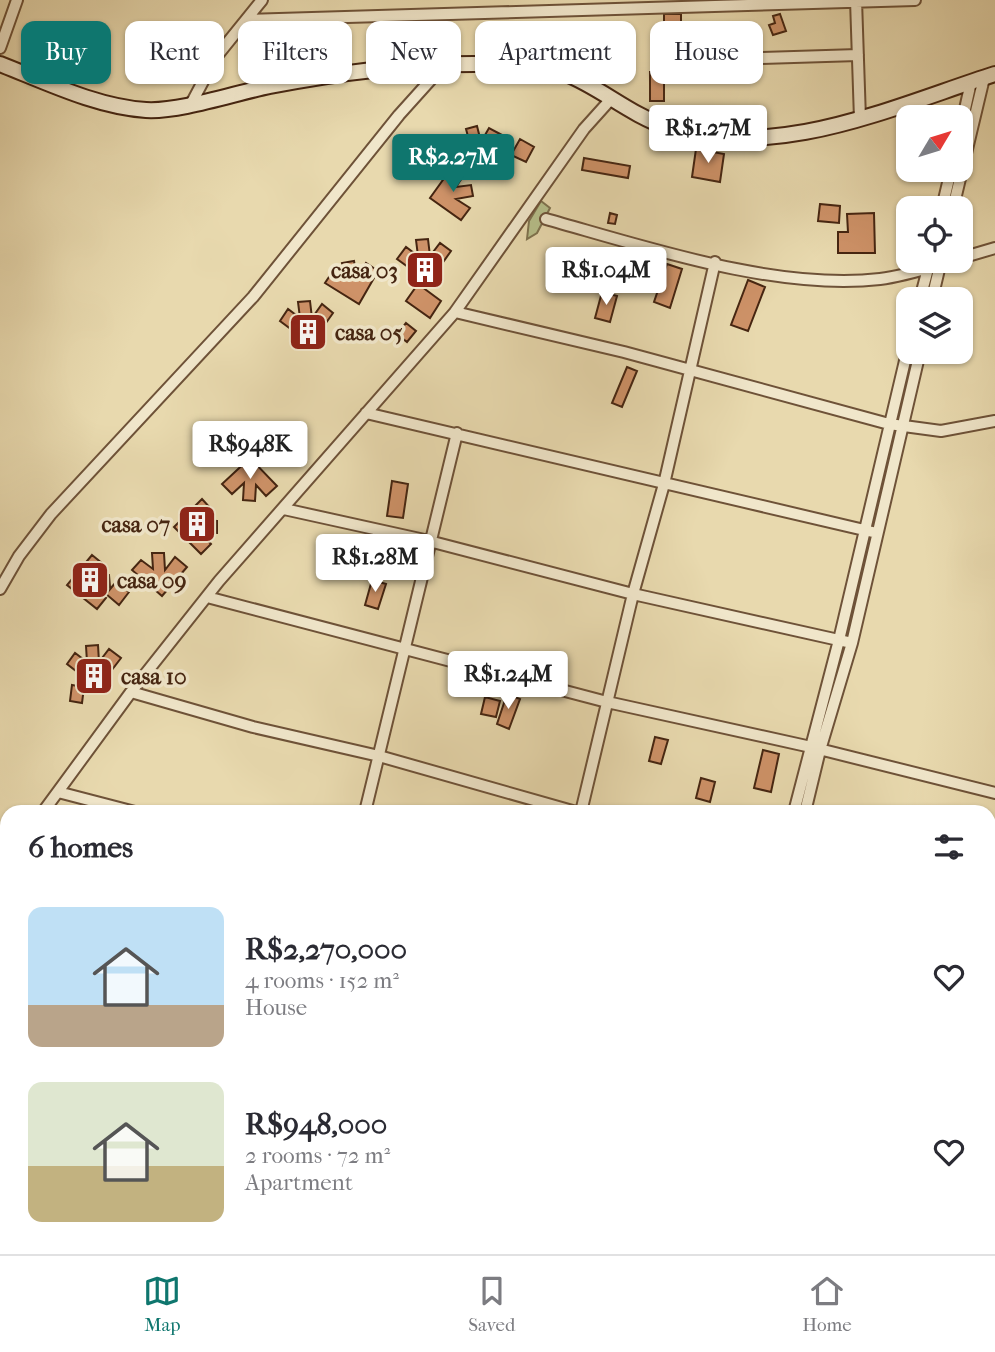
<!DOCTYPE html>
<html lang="en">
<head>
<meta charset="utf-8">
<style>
	body { margin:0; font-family:"IM FELL French Canon",serif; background:#f2f2f3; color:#2b2b33; height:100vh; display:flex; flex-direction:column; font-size:26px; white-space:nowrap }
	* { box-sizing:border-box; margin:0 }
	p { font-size:23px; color:#7c7c81 }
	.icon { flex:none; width:38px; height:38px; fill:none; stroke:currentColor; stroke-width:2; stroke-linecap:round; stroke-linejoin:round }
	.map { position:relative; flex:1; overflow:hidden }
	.drawer { position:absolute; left:0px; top:805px; width:996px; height:450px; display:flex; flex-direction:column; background:#fff; border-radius:21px 21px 0 0; box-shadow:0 2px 5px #0004 }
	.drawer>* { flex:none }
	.guide { position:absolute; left:21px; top:21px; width:954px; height:63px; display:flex; gap:14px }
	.needle { width:46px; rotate:52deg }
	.controls { position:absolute; left:896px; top:105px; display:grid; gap:14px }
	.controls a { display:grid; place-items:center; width:77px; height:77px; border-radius:14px; background:#fff; box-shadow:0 2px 5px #0004; font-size:35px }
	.price { position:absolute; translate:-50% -60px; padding:0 16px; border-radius:7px; background:#fff; color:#222; font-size:23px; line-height:46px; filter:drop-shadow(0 2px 4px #0008) }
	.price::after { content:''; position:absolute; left:50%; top:42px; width:21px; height:16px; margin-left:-10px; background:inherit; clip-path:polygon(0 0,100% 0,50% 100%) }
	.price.current { background:#0f766e; color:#fff }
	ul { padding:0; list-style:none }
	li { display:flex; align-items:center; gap:21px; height:175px; padding:0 28px }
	li span { display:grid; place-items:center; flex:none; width:196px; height:140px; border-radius:14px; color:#555 }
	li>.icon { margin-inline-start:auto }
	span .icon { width:84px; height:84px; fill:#fffc; stroke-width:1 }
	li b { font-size:30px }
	h2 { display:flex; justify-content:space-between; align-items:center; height:84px; padding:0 28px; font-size:30px }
	.tag { padding:0 24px; border-radius:14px; background:#fff; box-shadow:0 2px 5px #0004; font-size:24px; line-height:63px }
	.tag.current { background:#0f766e; color:#fff }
	.tabs { display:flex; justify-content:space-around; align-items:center; height:98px; border-top:2px solid #e1e1e2; background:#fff; font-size:19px; color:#7c7c81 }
	.tabs a { display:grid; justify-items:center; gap:4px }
	.tabs .current { color:#0f766e }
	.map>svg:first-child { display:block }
	.green { fill:#b6bf8a; stroke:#7e724e; stroke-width:2 }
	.building { fill:#ce9268; stroke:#452511; stroke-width:2 }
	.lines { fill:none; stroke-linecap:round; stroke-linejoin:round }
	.minor-casing { stroke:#6e5238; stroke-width:14 }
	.secondary-casing { stroke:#452511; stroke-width:18 }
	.minor { stroke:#f0e6ca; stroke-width:10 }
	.secondary { stroke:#f0e6ca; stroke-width:14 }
	.labels { text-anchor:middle; stroke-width:7; stroke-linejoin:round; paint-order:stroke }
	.poi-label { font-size:23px; font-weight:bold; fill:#452511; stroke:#f0e6ca; text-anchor:start }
</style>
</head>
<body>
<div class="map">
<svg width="995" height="1254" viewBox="0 0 995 1254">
	<rect width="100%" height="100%" fill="#e8d9ae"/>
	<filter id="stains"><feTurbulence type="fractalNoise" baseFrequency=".00286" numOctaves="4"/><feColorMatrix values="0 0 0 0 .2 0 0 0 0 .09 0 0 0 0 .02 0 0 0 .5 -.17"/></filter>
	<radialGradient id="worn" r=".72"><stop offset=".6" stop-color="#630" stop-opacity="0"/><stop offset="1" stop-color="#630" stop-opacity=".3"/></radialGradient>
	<path class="green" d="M541,201L550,208L537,233L527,239L529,221Z"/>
	<path class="building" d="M664,14H681V42H664Z
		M780,14L786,31L773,35L769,25L775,23L773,16Z
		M650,72H664V101H650Z
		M477,126L481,142L489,128L502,135L484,168L450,149L457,137L470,144L466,129Z
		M520,139L534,147L526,162L511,155Z
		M696,149L724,154L720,182L692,177Z
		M584,158L630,166L628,178L582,170Z
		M453,166L464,175L456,187L471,185L473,196L456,199L470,208L461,220L430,198Z
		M820,204L840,206L839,223L818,221Z
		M610,213L617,215L615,224L608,223Z
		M874,213L875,253H838V232H848L847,214Z
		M428,239L430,256L440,243L451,251L429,282L397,259L406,247L418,256L416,240Z
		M354,261L357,278L366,263L378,271L359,304L325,283L333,271L345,278L342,263Z
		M667,264L682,269L670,308L654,302Z
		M624,269L638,270V289L623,288Z
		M748,280L765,287L748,331L731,325Z
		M418,284L441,301L430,318L406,301Z
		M602,292L617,296L610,322L595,318Z
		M310,301L312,318L322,304L333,313L311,344L280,321L288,309L300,318L298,302Z
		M406,323L416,331L407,342L397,334Z
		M627,367L637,371L622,407L612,403Z
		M250,458L277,486L266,496L256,485L255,501L243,500L244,483L232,494L222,484Z
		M392,481L408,484L403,518L387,516Z
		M202,499L212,510L201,520L217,521V533L200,532L211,544L201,554L174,527Z
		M152,553H164L165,570L175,557L187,567L162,596L132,570L141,560L153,569Z
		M92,555L103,564L94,576L109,575L110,587L93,588L106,598L97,609L67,585Z
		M372,580L386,584L378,609L365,605Z
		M116,582L129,592L119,605L106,594Z
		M98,645L99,662L109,649L121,658L98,688L67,664L75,653L87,662L86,646Z
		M72,685L84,687L82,703L70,701Z
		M507,694L520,699L509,729L497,724Z
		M485,697L500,701L496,717L481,714Z
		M655,737L668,740L661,764L649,761Z
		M763,750L779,754L771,792L754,788Z
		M701,778L715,782L710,802L696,798Z"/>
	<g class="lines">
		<g class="minor-casing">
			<path id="minor" d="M856,0L860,119
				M247,20L915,0
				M0,48L17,0
				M665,61L858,55
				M191,104L216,57L262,0
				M961,127L971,82
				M942,208L951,170
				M953,208L984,78
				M546,219C646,247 777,291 880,279C905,276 928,268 952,261
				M961,258L995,248
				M920,299L930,261
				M932,299L941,261
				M455,312L624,352L889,424L941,431L995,421
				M366,413L877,533
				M284,509L429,541L633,594L852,643
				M0,589L19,556L51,514L253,297L399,115L444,65
				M207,597L607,702L811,747L995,793
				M131,692L253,727L379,756L576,812
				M58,792L135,812
				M43,812L131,692L219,581L455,312L584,129L611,99
				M365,812L457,433
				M581,812L633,594L664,484L715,262
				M794,812L839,640L908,348
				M805,812L820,750L852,643L920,352
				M7,861L1,881L7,894
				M989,905L995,906
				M989,1019L995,1021
				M989,1137L995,1139"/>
		</g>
		<g class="secondary-casing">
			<path id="secondary" d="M0,64C46,82 97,107 146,110C180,112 235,93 270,86C341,72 413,63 485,64C511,64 540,64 564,73C600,87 630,115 667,127C776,162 892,107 995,74"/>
		</g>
		<use href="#minor" class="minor"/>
		<use href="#secondary" class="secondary"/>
	</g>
	<defs>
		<g id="building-square" transform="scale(2.0125)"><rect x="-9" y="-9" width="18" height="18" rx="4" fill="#8f2418" stroke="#f0e6ca"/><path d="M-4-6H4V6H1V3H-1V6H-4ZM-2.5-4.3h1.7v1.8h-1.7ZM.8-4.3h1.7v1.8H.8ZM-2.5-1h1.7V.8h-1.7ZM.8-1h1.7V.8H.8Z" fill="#fff"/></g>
	</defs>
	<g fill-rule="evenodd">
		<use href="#building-square" x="425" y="270"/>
		<use href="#building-square" x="308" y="332"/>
		<use href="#building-square" x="197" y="524"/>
		<use href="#building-square" x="90" y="580"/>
		<use href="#building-square" x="94" y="676"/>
	</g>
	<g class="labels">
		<g class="poi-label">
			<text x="398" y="278" text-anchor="end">casa 03</text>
			<text x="335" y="340">casa 05</text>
			<text x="170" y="532" text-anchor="end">casa 07</text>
			<text x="117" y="588">casa 09</text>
			<text x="121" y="684">casa 10</text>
		</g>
	</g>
	<rect width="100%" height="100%" filter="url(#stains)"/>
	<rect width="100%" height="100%" fill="url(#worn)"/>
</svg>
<div class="controls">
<a><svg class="needle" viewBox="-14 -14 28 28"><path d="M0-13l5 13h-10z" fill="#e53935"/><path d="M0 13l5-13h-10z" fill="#7c7c81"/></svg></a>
<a><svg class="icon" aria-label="locate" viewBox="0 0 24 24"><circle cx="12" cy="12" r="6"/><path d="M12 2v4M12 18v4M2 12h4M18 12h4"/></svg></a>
<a><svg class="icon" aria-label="layers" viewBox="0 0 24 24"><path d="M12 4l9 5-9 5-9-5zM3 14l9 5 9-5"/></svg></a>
</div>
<b class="price" style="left:708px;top:165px">R$1.27M</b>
<b class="price current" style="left:453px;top:194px">R$2.27M</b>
<b class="price" style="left:606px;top:307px">R$1.04M</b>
<b class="price" style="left:250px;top:481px">R$948K</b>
<b class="price" style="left:375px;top:594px">R$1.28M</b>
<b class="price" style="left:508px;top:711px">R$1.24M</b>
<div class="guide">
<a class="tag current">Buy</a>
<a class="tag">Rent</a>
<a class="tag">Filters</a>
<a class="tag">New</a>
<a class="tag">Apartment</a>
<a class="tag">House</a>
</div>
<section class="drawer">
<h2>6 homes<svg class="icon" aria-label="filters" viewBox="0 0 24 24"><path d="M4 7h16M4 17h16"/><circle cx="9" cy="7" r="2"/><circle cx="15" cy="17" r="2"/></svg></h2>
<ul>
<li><span style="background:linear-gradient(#bfe0f5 70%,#b9a48a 0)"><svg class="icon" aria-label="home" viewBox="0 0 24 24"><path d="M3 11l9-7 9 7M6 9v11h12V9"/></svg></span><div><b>R$2,270,000</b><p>4 rooms · 152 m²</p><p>House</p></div><svg class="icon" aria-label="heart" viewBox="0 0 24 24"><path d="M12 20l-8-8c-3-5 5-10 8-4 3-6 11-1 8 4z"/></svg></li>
<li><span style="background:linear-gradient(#dfe7d0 60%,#c2b280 0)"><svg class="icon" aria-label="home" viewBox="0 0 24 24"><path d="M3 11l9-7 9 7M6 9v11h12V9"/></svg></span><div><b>R$948,000</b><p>2 rooms · 72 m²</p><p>Apartment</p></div><svg class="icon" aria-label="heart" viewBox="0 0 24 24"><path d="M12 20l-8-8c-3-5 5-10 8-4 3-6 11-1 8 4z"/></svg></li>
</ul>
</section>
</div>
<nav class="tabs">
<a class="current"><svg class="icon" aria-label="map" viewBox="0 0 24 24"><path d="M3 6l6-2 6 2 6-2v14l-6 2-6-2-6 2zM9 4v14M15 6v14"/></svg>Map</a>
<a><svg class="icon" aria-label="saved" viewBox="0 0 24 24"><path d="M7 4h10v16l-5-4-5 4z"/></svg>Saved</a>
<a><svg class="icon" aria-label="home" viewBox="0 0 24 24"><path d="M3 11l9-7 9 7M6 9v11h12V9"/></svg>Home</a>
</nav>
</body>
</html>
